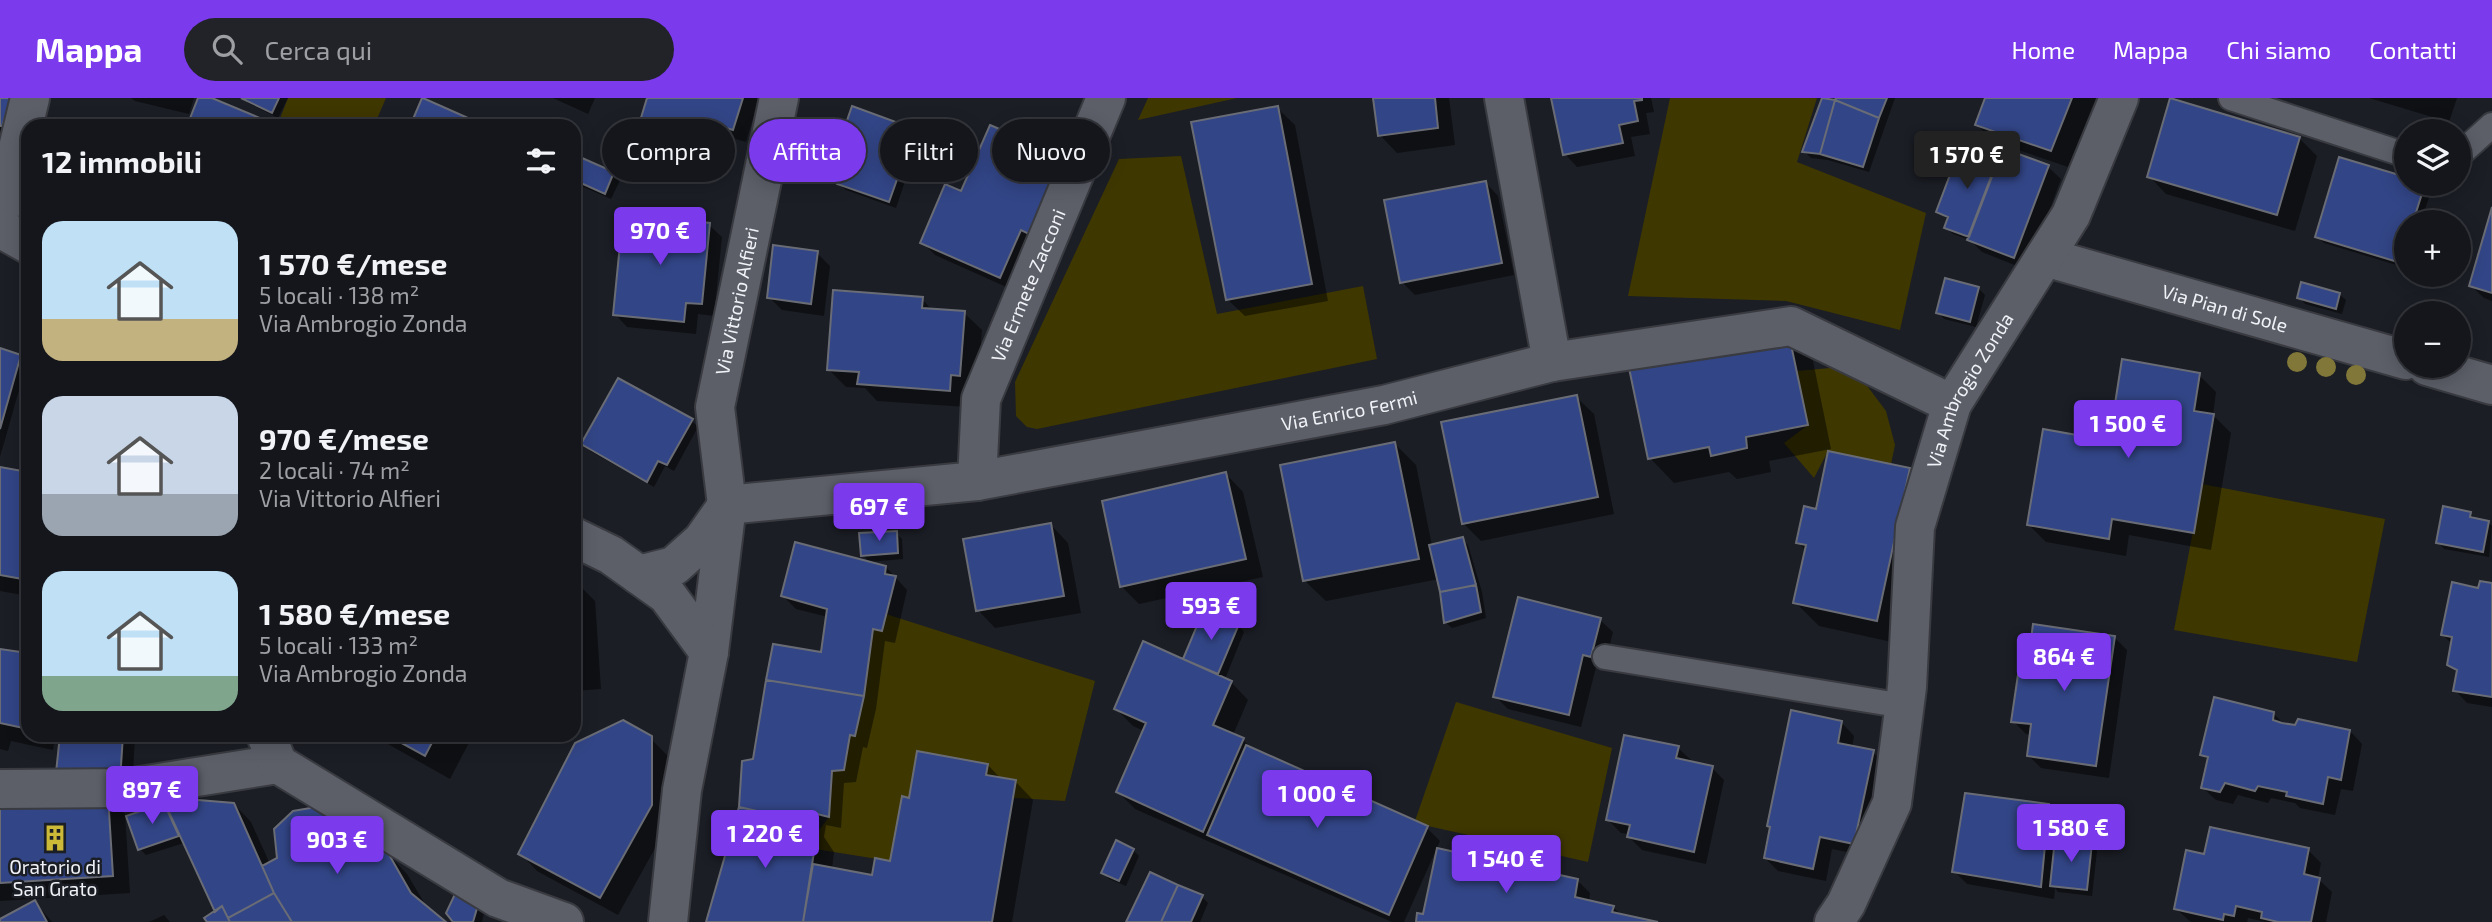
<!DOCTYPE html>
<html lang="it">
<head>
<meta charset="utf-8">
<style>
	body { margin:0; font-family:"Exo 2",sans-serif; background:#212329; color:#f1f3f6; height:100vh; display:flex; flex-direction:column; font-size:26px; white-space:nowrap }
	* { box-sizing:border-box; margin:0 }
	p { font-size:23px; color:#9d9fa3 }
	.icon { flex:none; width:38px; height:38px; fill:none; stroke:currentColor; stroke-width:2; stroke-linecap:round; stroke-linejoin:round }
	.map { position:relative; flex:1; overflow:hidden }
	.details { position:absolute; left:21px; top:21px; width:560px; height:623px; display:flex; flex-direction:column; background:#14161c; border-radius:21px; box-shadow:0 4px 18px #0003,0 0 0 2px #33353b }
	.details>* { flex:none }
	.guide { position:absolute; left:602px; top:21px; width:665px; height:63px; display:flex; gap:14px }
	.buttons { position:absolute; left:2394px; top:21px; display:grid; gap:14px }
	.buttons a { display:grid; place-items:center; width:77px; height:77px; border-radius:50%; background:#14161c; box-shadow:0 4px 18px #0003,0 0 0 2px #33353b; font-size:35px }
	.price { position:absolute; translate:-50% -60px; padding:0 16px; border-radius:7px; background:#7c3aed; color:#fff; font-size:23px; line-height:46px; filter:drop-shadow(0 2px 4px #0008) }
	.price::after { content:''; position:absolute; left:50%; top:42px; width:21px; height:16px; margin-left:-10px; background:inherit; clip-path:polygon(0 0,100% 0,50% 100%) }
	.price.on { background:#222; color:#fff }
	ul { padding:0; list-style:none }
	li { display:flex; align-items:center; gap:21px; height:175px; padding:0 21px }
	li span { display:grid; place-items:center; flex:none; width:196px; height:140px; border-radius:21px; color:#555 }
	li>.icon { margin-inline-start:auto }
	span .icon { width:84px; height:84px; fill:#fffc; stroke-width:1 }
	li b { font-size:30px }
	h2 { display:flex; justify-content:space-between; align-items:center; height:84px; padding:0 21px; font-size:30px }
	.tag { padding:0 24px; border-radius:32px; background:#14161c; box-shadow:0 4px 18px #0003,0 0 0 2px #33353b; font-size:24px; line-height:63px }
	.tag.on { background:#7c3aed; color:#fff }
	header { display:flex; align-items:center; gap:42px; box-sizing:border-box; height:98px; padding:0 35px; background:#7c3aed; color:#fff }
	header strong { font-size:33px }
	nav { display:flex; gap:38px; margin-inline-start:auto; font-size:24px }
	.search { width:490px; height:63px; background:#212329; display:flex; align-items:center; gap:18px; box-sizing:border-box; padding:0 24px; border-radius:38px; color:#9d9fa3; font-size:26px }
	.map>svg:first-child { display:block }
	.green { fill:#3f3700 }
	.shadow { fill:#0007 }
	.building { fill:#324586; stroke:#696c75; stroke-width:2 }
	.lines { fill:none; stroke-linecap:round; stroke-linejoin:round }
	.service-casing { stroke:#393b41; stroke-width:28 }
	.minor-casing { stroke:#393b41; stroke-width:42 }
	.tertiary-casing { stroke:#393b41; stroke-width:42 }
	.service { stroke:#5c5f68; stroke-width:24 }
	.minor { stroke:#5c5f68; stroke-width:38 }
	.tertiary { stroke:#5c5f68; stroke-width:38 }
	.tree { fill:#807738 }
	.labels { text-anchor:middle; stroke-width:5; stroke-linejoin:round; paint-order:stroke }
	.street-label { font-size:19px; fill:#f0f2f7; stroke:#1b1e25 }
	.poi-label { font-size:19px; fill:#f0f2f7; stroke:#1b1e25 }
</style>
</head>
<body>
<header>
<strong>Mappa</strong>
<div class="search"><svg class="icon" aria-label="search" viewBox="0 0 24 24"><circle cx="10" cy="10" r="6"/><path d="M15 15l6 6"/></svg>Cerca qui</div>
<nav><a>Home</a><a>Mappa</a><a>Chi siamo</a><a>Contatti</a></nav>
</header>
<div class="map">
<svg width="2492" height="824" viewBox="0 0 2492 824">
	<rect width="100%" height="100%" fill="#1b1e25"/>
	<path class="green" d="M288,0H386L374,28H277Z
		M1148,0H1237L1138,22Z
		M1670,0H1817L1797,64L1926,115L1900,232L1786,203L1628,198Z
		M1181,58L1217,216L1363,188L1377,261L1037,331L1027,329L1016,318L1015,284L1119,61Z
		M1841,269L1862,281L1886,313L1895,347L1891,366L1828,353L1814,380L1784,345L1808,327L1797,273Z
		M2202,386L2385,421L2357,564L2174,532Z
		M886,516L1095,583L1065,703L1014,700L1016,682L986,677L988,666L917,653L909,700L902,699L890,763L815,751L817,735L829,719L832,673L844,672L850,637L855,638L864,598L873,531L882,533Z
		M1456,604L1612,650L1588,764L1428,728L1415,723Z"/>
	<path class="shadow" d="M0,0H25L0,53Z
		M131,0H194L189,16L135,3Z
		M243,0H288L278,20L248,5Z
		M553,0H595L588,16Z
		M649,0H759L746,44L715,35L702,76L651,61L639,48L646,25Z
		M1375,0H1449L1455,47L1397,55L1380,37Z
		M1553,0H1651L1654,14L1646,15L1650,36L1631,39L1635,58L1577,69L1565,56Z
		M1838,0H1895L1869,74L1828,62L1811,60L1804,53Z
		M1988,0H2096L2068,69L1995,44L1977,27Z
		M2369,0H2457L2449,24Z
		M1277,10L1295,27L1328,203L1245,218L1227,201Z
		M991,29L1044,148L1013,192L935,157L922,144L962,96Z
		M914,32L920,39L896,110L846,92L839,86L854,44L844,36Z
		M2299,40L2317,58L2295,133L2166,96L2149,78Z
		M2001,57L2048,69L2061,81L2027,172L1982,154L1970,142L1953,136L1946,130L1949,122L1938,114L1975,70Z
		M2341,61L2406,81V86L2424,87L2431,93L2421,124H2406V170L2324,145L2317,139Z
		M583,62L613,76L620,82L611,101L581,88L575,81Z
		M1486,85L1498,98L1514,177L1415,197L1402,184Z
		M2492,115V203L2484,200L2471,188Z
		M709,127L722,139L714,218L698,216L696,236L627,229L615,216Z
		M817,155L830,168L824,218L782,212L769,199Z
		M1978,190L1985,197L1976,229L1944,221L1938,214Z
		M2339,196L2346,202L2342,216L2305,206L2299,199Z
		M922,201L933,213L964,215L982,232L977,295L967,309L877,303L865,290L846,289L828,271Z
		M1789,239L1813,263L1831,351L1769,363L1771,374L1737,381L1729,374L1674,385L1650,360Z
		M0,252L20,258L27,264L0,359Z
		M2199,277L2216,294L2213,317L2231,335L2211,452L2129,437L2126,458L2046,444L2029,427L2089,341Z
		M1576,299L1594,316L1614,416L1481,443L1463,425Z
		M692,323L698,329L674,373L665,368L654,389L590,353L584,346Z
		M1395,346L1416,367L1432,448L1462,441L1468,447L1482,494L1486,520L1452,530L1445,524L1439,481L1326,503L1305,483Z
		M0,371L28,375V498L0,493Z
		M1909,372L1933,396L1901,546L1819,528L1795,504L1806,453L1798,444L1817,413Z
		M1226,376L1243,394L1263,479L1139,506L1122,489Z
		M2470,415L2477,422L2488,424L2492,428L2489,459L2444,451L2438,444Z
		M1051,427L1068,445L1081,515L995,530L978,512Z
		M896,435L902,441L903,461L869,464L863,457Z
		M886,469L907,492L895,545L885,543L876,611L867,650L863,649L856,684L844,685L841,730L826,727L824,739L834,754L832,771L873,779L891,765L910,702L988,667L1002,682L1016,684L1033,702L1012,824H707L754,663L822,556L828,519L796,511L783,498Z
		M574,482L595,503L601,591L574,593Z
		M2492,487V609L2467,605L2455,592L2458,575L2449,566L2452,546L2443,537L2480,492Z
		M1600,522L1613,534L1604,571L1596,569L1581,629L1508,611L1495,598Z
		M1238,527L1244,534L1225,581L1231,584L1248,602L1233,637L1243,642L1255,653L1427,730L1440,743L1404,824H1392L1135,711L1118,694L1144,633L1133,628L1116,611L1191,566L1185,560Z
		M2114,539L2127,552L2109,680L2041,670L2028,657L2031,637L2026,636L2013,623L2029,567Z
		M0,553L28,557V637H55L53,652L11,643L8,653L0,651Z
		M2273,615L2285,627L2350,633L2362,646L2353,693L2341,691L2335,717L2300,710L2295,705L2271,700L2268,705L2238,697L2233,706L2216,702L2203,690L2209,663L2202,656Z
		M1842,625L1854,638L1852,650L1873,654L1885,667L1866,758L1832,751L1826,783L1778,773L1765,760L1772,731L1768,728Z
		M62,637H135L132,695L105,696L125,716L130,795L0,803V705L69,696Z
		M372,637H473L450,681Z
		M650,640L668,658L669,725L618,817L537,773L520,755Z
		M1678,650L1691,662L1690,665L1712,670L1724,682L1706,766L1642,752L1629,739V736L1621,735L1608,722Z
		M234,706L251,724L270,766L349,726L370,747L378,760L387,755L407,776L428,811L444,824H209L207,821L217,814L184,745L146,757L140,751L164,707L169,713Z
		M2048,708L2061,721L2059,743L2091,746L2097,753L2092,798L2058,794L2055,790L2054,801L1967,786L1954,773Z
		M1133,752L1139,758L1126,788L1109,781L1103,774Z
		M2308,752L2321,765L2318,781L2332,794L2326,824H2266L2248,820L2247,824H2191L2176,811L2206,758Z
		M1150,776L1202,799L1208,805L1200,824H1128Z
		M1578,783L1590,795L1589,804L1613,809L1622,818L1650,824H1417L1419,817Z
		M35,804L52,824H0V822Z
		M477,808L484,815L482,824H455L448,815Z
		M164,817L170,824H149Z"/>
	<path class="building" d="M0,0H12L2,28H0Z
		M198,0H212L267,23L265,28H187Z
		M241,0H279L272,15Z
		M422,0H423L486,28H410Z
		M647,0H743L733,32L702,23L690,65L637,49L644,24L640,23Z
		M1373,0H1435L1438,30L1378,38Z
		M1551,0H1642V2L1634,3L1638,23L1619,27L1623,45L1563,57Z
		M1822,0L1835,2L1820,56L1802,54Z
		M1836,0H1887L1879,20L1835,2Z
		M1985,0H2072L2051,53L1975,27Z
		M2170,0L2300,39L2277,117L2147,79Z
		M1835,2L1879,20L1863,69L1820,56Z
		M852,8L915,31L889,104L837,86L853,41L842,37Z
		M1278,8L1312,186L1226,202L1191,24Z
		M990,27L1065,59L1031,137L1021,132L1000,180L920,145L945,86L961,93Z
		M1982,47L2001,55L1969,139L1944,130L1948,119L1936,114L1956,61L1974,68Z
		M2002,50L2049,67L2014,160L1967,142Z
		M2339,59L2406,79V86H2425L2413,124H2406V148L2401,165L2315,139Z
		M582,60L614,74L605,96L574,82Z
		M1486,83L1502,165L1400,185L1384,102Z
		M2492,109V195L2469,188Z
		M623,116L710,125L702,206L686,205L684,224L613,217Z
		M773,147L818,153L811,206L767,200Z
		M1945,180L1979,189L1970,224L1936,215Z
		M2301,184L2340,195L2336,211L2297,200Z
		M833,192L923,199L922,210L965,213L960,278L951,277L950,293L857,286L859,274L827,272Z
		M1789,237L1808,327L1746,339L1747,350L1711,358L1709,349L1648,361L1629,270Z
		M0,250L21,257L0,331Z
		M2122,261L2200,275L2194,313L2214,316L2194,435L2112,421L2109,441L2027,427L2043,331L2088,339L2091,322L2112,325Z
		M618,280L693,321L667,367L658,363L647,384L581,346Z
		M1577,297L1598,399L1462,426L1441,324Z
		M1395,344L1419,461L1303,483L1280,367Z
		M1828,353L1910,370L1877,523L1793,505L1806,447L1796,445L1804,408L1816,411Z
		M0,369L28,374V482L0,477Z
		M1226,374L1246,461L1120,489L1102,403Z
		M2443,408L2471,414L2470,419L2489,423L2483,454L2436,445Z
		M1051,425L1064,498L976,513L963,441Z
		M897,433L898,455L861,458L859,435Z
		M1463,439L1476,487L1440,494L1429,447Z
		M795,444L886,468L885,476L896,478L882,533L873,531L864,598L766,582L773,546L821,554L827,511L781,498Z
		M2480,483L2492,485V599L2453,593L2457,572L2447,567L2452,539L2441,537L2452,484L2478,490Z
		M1476,487L1481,514L1444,525L1440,494Z
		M1518,499L1601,520L1591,559L1583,557L1569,617L1493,599Z
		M1204,511L1239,526L1218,576L1183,561Z
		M2033,526L2115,538L2096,668L2027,658L2031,626L2011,624L2020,563L2028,565Z
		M1143,543L1232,583L1213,627L1244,640L1203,734L1116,694L1146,625L1114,611Z
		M0,551L28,555V631L0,625Z
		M766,582L864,598L855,638L850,637L844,672L832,673L829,719L813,715L812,725L739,709L742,663L753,661Z
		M2214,599L2274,614L2273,622L2282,625L2295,627L2298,621L2350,632L2341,682L2328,679L2323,706L2286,698L2287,694L2258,688L2255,693L2225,685L2220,694L2201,690L2208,659L2200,657Z
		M1791,612L1842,623L1838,645L1874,652L1854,746L1820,739L1813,771L1764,760L1770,729L1767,728Z
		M623,622L652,638V707L600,800L518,756L575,645Z
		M60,637H123L120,683L55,684Z
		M387,637H436L425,658Z
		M1624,637L1679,648L1676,660L1713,668L1694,754L1627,739L1630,727L1606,722Z
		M1246,647L1428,728L1389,817L1207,737Z
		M917,653L988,666L986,677L1016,682L992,824H803L813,766L872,777L875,760L890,763L902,698L909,700Z
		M1965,695L2049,706L2041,789L1952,774Z
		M108,697L113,778L0,785V703Z
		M162,699L234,705L274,795L228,820L222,808L215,814Z
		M164,705L179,738L138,752L126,718Z
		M316,709L339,727L350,724L371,761L387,753L411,795L446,824H292L274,795L262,768L277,760L274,731L293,713Z
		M739,709L812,725L817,735L803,824H706Z
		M2210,729L2309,750L2304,776L2320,780L2311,824H2278L2261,820L2262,814L2236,808L2234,818L2224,816L2223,822L2174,811L2186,752L2204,756Z
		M2055,741L2092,745L2087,792L2050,788Z
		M1116,742L1134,751L1119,783L1101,775Z
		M1437,750L1578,781L1575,799L1614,808L1612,814L1658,824H1416L1417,815L1423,816Z
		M1150,774L1178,787L1161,824H1126Z
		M1178,787L1203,797L1191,824H1161Z
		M274,795L292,824H230L228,820Z
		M455,796L478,807L473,824H453L446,815Z
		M35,802L47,824H0V821Z
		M222,808L230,824H207L204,820Z"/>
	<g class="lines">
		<g class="service-casing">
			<path id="service" d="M2231,0L2406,57
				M2459,57L2492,27
				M1605,559L1904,608"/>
		</g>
		<g class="minor-casing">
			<g id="minor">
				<path d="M1504,0L1552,264"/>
				<path d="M0,113L7,96L30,0"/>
				<path id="s1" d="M2045,159L2406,262"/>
				<path d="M2427,268L2492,287"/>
				<path id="s2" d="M977,383L981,301L1106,0"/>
				<path id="s3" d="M727,407L977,383L1384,307L1552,264L1791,228L1952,306"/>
				<path d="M639,477L674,468L702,443L726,409"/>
				<path id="s4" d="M709,554L727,407L715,309L779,0"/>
				<path d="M0,691L128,690L278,666"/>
				<path id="s5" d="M1834,824L1846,806L1892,705L1907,589L1915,429L1952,306L2071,117L2119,0"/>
			</g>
		</g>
		<g class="tertiary-casing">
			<path id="tertiary" d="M0,130L28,146
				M574,439L611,457L667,497L709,554L682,692L668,824
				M266,637L278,666L498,800L564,824"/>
		</g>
		<use href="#service" class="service"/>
		<use href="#minor" class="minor"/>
		<use href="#tertiary" class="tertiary"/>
	</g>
	<g class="tree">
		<circle cx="2297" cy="264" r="10"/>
		<circle cx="2326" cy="269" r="10"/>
		<circle cx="2356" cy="277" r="10"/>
	</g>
	<defs>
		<g id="building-bare" transform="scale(2.1)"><path d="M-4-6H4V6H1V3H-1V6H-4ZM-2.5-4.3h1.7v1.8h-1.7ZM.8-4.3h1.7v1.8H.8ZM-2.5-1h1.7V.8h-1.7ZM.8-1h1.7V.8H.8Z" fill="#ccb938" stroke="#1b1e25" stroke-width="2.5" paint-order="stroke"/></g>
	</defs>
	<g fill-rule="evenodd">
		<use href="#building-bare" x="55" y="740"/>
	</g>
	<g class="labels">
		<g class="street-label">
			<text dy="7" stroke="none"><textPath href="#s2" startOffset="205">Via Ermete Zacconi</textPath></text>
			<text dy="7" stroke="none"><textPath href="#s4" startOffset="355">Via Vittorio Alfieri</textPath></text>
			<text dy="7" stroke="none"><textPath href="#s1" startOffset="187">Via Pian di Sole</textPath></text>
			<text dy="7" stroke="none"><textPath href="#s5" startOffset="558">Via Ambrogio Zonda</textPath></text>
			<text dy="7" stroke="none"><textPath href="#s3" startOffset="630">Via Enrico Fermi</textPath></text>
		</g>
		<g class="poi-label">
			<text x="55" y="776">Oratorio di<tspan x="55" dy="22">San Grato</tspan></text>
		</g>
	</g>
</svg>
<div class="buttons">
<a><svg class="icon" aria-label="layers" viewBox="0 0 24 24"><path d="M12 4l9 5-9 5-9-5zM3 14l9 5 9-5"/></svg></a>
<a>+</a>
<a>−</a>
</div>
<b class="price on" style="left:1967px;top:93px">1 570 €</b>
<b class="price" style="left:660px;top:169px">970 €</b>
<b class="price" style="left:2128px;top:362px">1 500 €</b>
<b class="price" style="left:879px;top:445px">697 €</b>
<b class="price" style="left:1211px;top:544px">593 €</b>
<b class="price" style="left:2064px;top:595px">864 €</b>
<b class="price" style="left:152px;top:728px">897 €</b>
<b class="price" style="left:1317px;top:732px">1 000 €</b>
<b class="price" style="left:2071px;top:766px">1 580 €</b>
<b class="price" style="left:765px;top:772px">1 220 €</b>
<b class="price" style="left:337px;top:778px">903 €</b>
<b class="price" style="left:1506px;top:797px">1 540 €</b>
<div class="guide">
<a class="tag">Compra</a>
<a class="tag on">Affitta</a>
<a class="tag">Filtri</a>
<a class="tag">Nuovo</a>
</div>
<section class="details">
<h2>12 immobili<svg class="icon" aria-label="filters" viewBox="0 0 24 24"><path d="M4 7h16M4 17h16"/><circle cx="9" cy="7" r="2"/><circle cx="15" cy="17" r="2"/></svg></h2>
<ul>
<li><span style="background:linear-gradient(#bfe0f5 70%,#c2b280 0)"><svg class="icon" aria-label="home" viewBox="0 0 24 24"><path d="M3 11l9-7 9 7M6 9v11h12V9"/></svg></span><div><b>1 570 €/mese</b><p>5 locali · 138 m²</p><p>Via Ambrogio Zonda</p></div></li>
<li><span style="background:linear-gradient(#c9d6e8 70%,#9aa5b1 0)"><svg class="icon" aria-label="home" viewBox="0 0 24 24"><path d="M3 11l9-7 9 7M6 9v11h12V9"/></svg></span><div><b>970 €/mese</b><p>2 locali · 74 m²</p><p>Via Vittorio Alfieri</p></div></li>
<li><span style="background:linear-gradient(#bfe0f5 75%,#7fa58c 0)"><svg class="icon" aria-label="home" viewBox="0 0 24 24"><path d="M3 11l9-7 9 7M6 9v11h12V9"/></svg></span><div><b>1 580 €/mese</b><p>5 locali · 133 m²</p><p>Via Ambrogio Zonda</p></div></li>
</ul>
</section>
</div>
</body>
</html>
